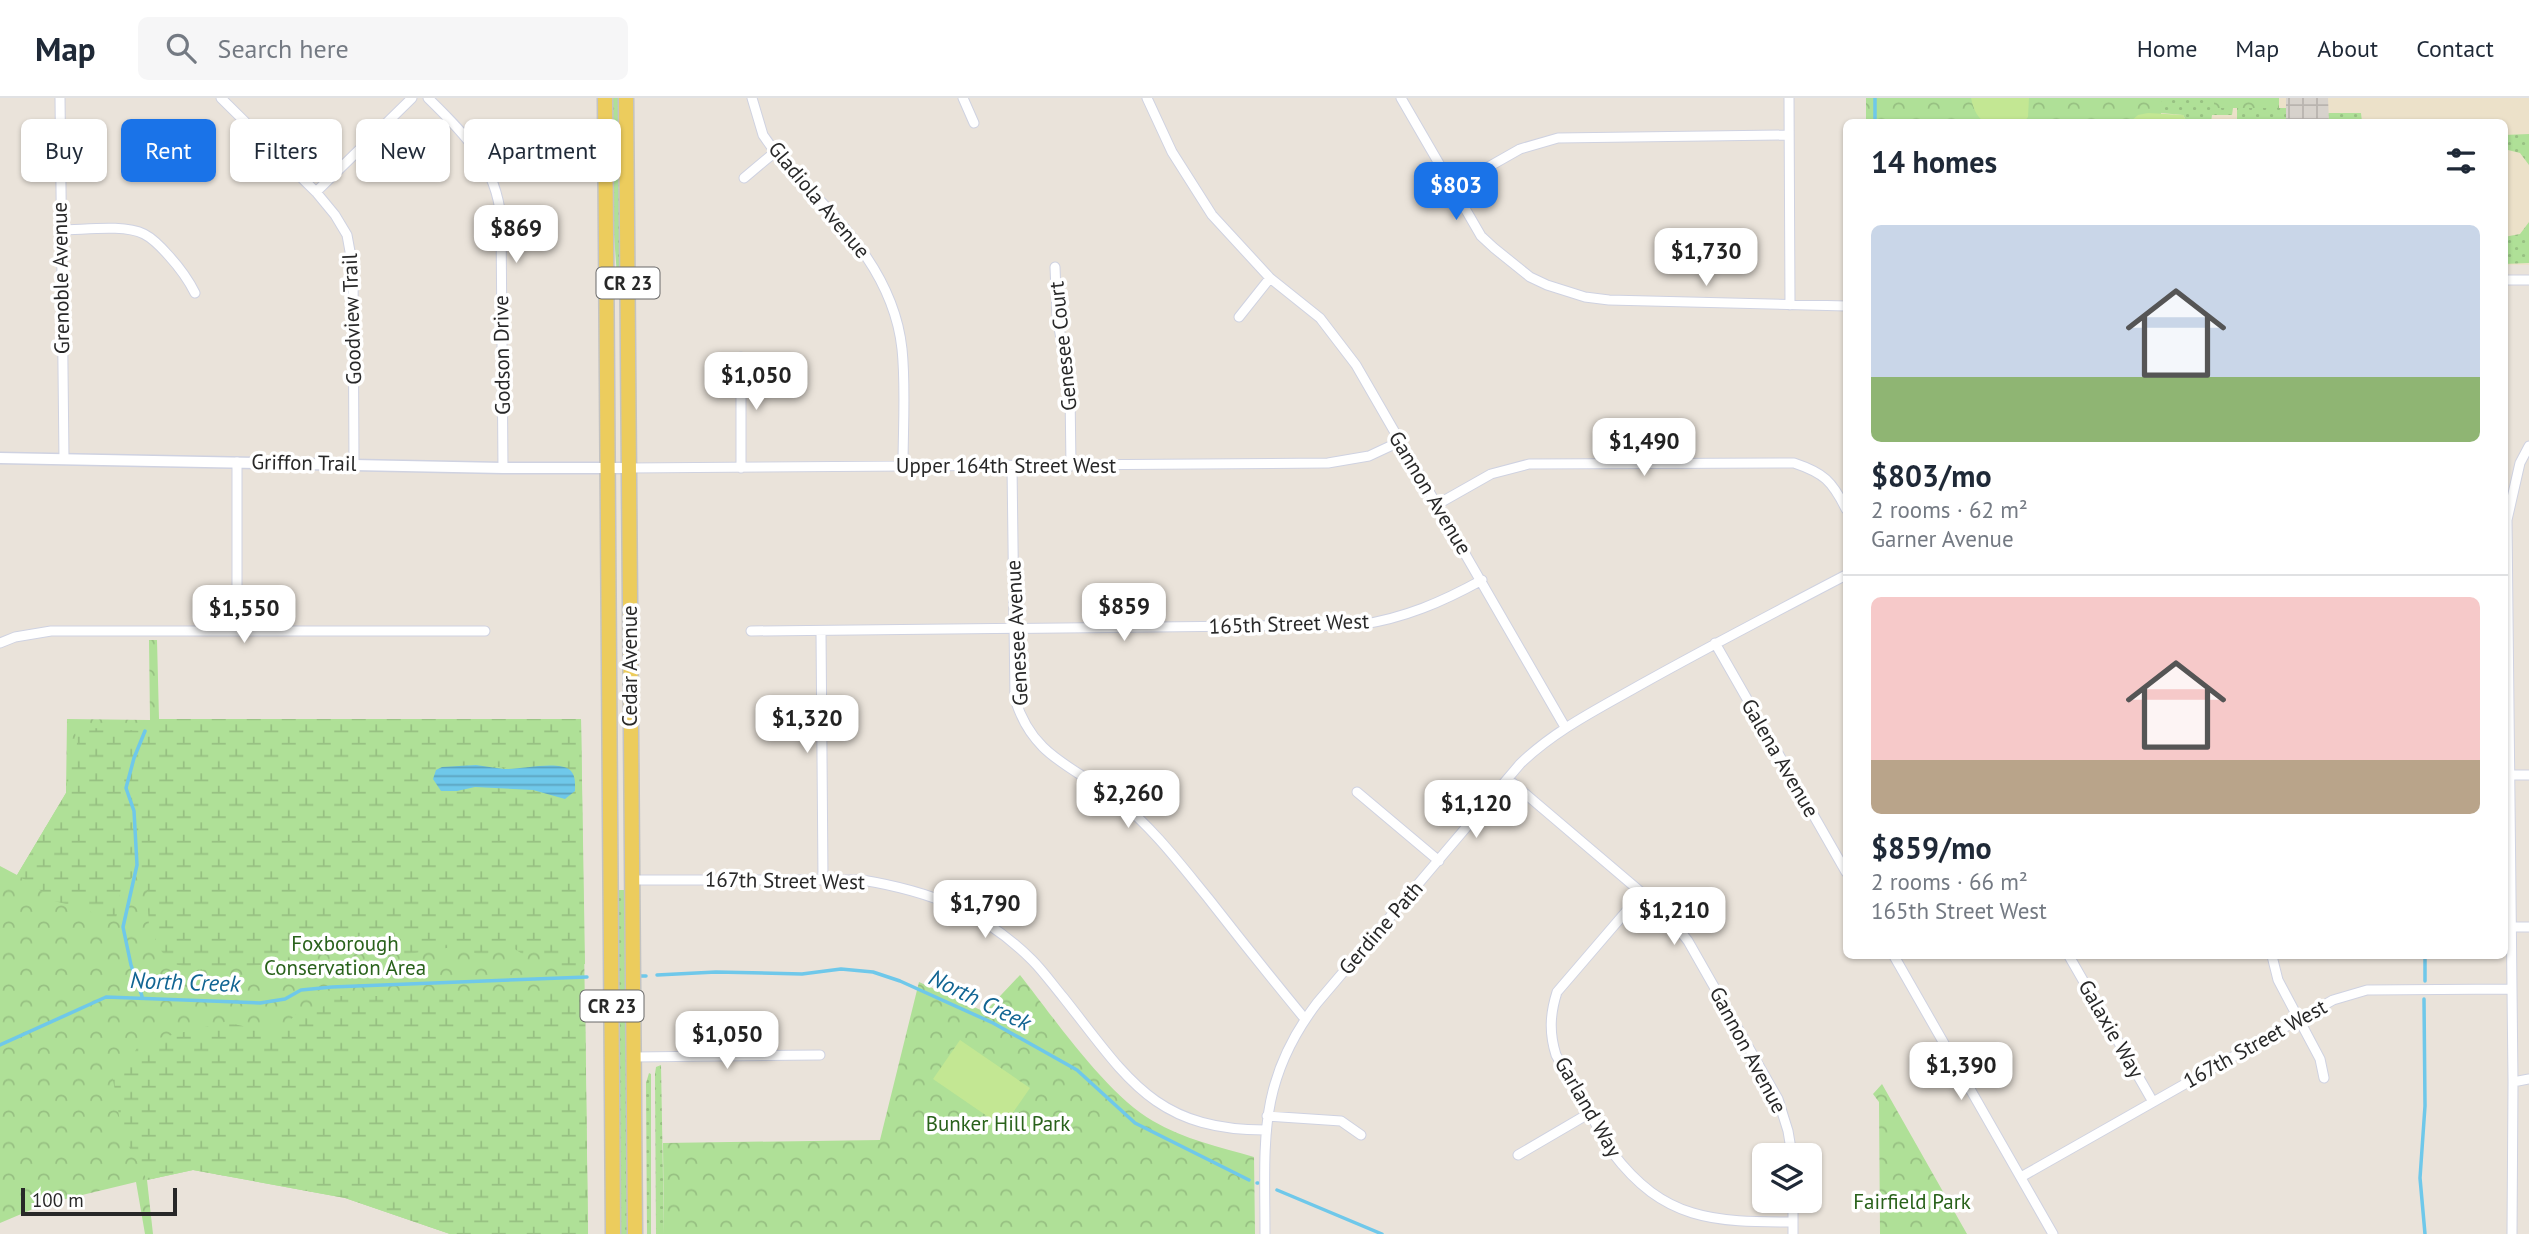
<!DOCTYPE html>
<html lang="en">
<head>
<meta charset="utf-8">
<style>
	body { margin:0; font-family:"PT Sans",sans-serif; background:#f6f6f7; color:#1f2937; height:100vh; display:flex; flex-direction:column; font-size:26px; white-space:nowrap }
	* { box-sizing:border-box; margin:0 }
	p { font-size:23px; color:#747a83 }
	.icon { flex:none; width:38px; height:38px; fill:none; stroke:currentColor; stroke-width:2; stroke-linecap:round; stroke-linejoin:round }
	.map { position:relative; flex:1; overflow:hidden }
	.drawer { position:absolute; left:1843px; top:21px; width:665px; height:840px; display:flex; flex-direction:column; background:#fff; border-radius:10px; box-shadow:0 2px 5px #0004 }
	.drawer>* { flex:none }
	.hud { position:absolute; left:21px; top:21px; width:665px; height:63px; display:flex; gap:14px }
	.controls { position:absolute; left:1752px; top:1045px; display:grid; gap:14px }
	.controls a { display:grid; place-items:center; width:70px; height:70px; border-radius:10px; background:#fff; box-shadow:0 2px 5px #0004; font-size:35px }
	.scale { position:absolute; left:21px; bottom:18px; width:156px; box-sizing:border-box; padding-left:7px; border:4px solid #282828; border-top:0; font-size:19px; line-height:24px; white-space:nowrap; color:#282828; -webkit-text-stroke:5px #fff; paint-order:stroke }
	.price { position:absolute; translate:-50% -60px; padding:0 16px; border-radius:14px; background:#fff; color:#222; font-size:23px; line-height:46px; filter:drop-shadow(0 2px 4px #0008) }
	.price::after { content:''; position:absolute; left:50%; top:42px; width:21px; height:16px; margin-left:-10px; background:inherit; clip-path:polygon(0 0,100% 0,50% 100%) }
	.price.selected { background:#1a73e8; color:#fff }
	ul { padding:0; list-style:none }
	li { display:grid; align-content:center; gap:14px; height:371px; padding:0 28px }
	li+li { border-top:2px solid #e0e1e3 }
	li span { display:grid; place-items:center; height:217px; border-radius:10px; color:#555 }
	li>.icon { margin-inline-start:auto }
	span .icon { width:126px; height:126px; fill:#fffc; stroke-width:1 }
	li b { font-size:30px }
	h2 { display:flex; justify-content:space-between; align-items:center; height:84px; padding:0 28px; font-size:30px }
	.chip { padding:0 24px; border-radius:10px; background:#fff; box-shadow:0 2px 5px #0004; font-size:24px; line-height:63px }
	.chip.selected { background:#1a73e8; color:#fff }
	header { display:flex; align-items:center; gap:42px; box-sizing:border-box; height:98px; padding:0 35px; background:#fff; border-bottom:2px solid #e0e1e3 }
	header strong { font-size:33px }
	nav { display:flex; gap:38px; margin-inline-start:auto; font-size:24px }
	.search { width:490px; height:63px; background:#f6f6f7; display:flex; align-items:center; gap:18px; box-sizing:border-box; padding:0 24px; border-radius:10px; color:#747a83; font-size:26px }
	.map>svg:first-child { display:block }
	.education { fill:#ece1c9 }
	.grass { fill:url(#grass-dots) }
	.forest { fill:url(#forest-crowns) }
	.wetland { fill:url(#wetland-marsh); fill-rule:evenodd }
	.pitch { fill:#c3e793 }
	.plaza { fill:url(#plaza-grid) }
	.water { fill:url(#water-rules) }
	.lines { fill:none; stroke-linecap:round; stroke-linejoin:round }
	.stream { stroke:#6fc8ea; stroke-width:3.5 }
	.minor-casing { stroke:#cfd2e1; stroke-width:11 }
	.tertiary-casing { stroke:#cfd2e1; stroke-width:13 }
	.primary-casing { stroke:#c3c3c3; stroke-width:17 }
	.minor { stroke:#fff; stroke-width:9 }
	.tertiary { stroke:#fff; stroke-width:10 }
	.primary { stroke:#eccc5d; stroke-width:14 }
	.labels { text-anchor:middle; stroke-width:7; stroke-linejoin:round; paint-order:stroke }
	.shield { fill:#fff; stroke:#686868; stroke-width:2 }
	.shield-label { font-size:19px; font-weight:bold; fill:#282828 }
	.street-label { font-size:21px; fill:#282828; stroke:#fff }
	.park-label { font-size:21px; fill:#29621b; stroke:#fff }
	.water-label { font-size:23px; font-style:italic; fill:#116593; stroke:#fff }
</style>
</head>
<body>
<header>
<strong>Map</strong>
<div class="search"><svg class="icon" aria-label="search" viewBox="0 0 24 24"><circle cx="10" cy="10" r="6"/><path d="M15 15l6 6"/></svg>Search here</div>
<nav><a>Home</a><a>Map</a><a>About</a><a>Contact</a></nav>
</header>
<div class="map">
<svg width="2529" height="1136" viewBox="0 0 2529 1136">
	<defs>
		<pattern id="grass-dots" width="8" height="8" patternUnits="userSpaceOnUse" patternTransform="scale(1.75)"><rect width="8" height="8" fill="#afe097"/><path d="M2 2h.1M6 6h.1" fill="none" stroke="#97c082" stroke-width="1.8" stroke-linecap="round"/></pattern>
		<pattern id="forest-crowns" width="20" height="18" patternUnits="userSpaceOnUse" patternTransform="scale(1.75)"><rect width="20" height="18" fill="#afe097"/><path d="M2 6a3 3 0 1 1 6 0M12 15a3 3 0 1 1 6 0" fill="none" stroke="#97c082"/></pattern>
		<pattern id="wetland-marsh" width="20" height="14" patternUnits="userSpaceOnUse" patternTransform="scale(1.75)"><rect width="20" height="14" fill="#afe097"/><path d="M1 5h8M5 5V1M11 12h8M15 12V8" fill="none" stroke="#97c082"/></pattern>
		<pattern id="plaza-grid" width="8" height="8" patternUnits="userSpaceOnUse" patternTransform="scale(1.75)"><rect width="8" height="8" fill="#d7d2cc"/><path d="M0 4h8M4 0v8" fill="none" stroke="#b9b4af"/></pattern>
		<pattern id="water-rules" width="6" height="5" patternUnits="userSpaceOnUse" patternTransform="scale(1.75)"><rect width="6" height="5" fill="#6fc8ea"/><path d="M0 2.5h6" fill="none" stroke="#5ba2be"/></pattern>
	</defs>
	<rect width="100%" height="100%" fill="#eae3da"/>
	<path class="education" d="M2161,0H2529V167H2504V24H2161Z"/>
	<path class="grass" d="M612,0H619L620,177L617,178L613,123Z
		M2161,0H2214V10H2233L2232,17H2212L2211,24H2187L2183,17L2161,15Z
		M2237,10H2286V24H2237Z
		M2328,15H2361L2362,24H2329Z
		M2529,36V67L2520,55L2504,51V37Z
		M2529,124V165L2504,166V139L2520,136Z
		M618,792H625L628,1136H620Z
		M661,967L664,1136H656L655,976L656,969Z
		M649,975L651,976V1136H647L646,985Z"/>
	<path class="forest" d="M1866,0H2161V24H1866Z
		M2214,0H2279V10H2214Z
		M149,542H157L159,621H581L588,1136H450L345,1100L193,1072L147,1082L153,1136H145L136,1084L45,1106L0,1125V768L17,777L66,695L67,621L150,622Z
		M1020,877C1054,920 1106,996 1153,1023C1183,1041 1220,1049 1254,1059L1255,1136H664L663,1045L880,1042L919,884L985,914Z
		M1882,986L1967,1136H1880L1879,1004L1873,996Z"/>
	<path class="wetland" d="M158,621H581L585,866L556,873L540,852L524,857L502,843L485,858L453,849L402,857L368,849L304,858L285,865L201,872L174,866L162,854L149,829L147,792L137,775L121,790L116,821L100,820L80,807L66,806L50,802L38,790L17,777L66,695L67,677L77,646L74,629L145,633ZM476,667L523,671L548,667L552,698L533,692L474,689L442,669Z
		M413,892L470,894L504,899L531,892L543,894L585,893L588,1136H450L345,1100L193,1072L147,1082L122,1036L112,975L131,962L139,945L225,924L260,932L282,931L296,916L309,921L334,898H381Z"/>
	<path class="pitch" d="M1971,0H2029L2028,19L2024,24C1996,25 1978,34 1971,0Z
		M2148,15L2183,17L2187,24H2130L2138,17Z
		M960,942L1030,990L1003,1029L933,981Z"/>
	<path class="plaza" d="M2286,0H2328L2329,24H2286Z"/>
	<path class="water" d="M476,667C485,668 494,670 504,671C520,672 557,662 570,672C576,678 575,685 575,693L565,701L533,692L475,689L457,693H441L433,681L436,672L442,669Z"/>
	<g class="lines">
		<path class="stream" d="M1875,0V24
			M657,877L716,874L802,876L841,871L873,874L900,883L993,925L1077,972L1135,1025L1249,1082
			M640,878H646
			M2425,883V858
			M142,898L131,867L123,829L137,767L134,713L126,690L134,660L145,633
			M2424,901L2425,1008L2420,1080L2425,1136
			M0,947L106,899L260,905L285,901L301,892L332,889L587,879
			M1257,1085H1258
			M1277,1092L1382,1136"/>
		<g class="minor-casing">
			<path id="minor" d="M60,0L64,361
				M221,0L316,94L335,117L347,137L353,170L354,366
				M428,0C464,35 496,67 501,120L503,370
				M752,0L763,37L775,54C828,113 893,167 902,251C906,289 903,330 903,369
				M963,0L974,25
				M1147,0L1172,54L1212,117L1270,180L1320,220L1356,267L1565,629
				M1401,0L1481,138L1494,150L1530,179L1547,187L1585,199L1609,202L1846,208
				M1789,0L1790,207
				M744,80L775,54
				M1453,89L1520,51L1558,40L1789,37
				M316,94L412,0
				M61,132C84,132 124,126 144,136C154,141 162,150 169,158C179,169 188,181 195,195
				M1055,169L1057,218L1070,293L1071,368
				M2504,182H2529
				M1239,219L1270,180
				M741,259V370
				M1012,368L1015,601C1033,660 1074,668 1118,702C1153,730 1180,766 1208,800C1240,841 1272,881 1305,921
				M629,370L1328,365L1369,358L1399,344
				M1438,406L1491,376L1529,366L1794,365C1824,375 1832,383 1846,411
				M237,533V364
				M751,533L1359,527C1405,520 1442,504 1482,482
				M821,533L823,781
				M0,545L15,539L51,533H485
				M1715,545L1846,774
				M2511,677H2529
				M1508,681L1642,795L1670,820L1688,843L1778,1001L1788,1033L1792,1057
				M1357,694L1439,763
				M632,782H862C929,793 983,813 1032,862C1043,873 1053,887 1063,899C1126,978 1153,1032 1265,1032
				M1642,795L1557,894C1550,916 1549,935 1556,957L1612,1054C1664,1123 1714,1124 1793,1124
				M2512,829H2529
				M1894,858L2053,1136
				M2069,858L2153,1004
				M2272,858L2278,882L2320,961L2324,980
				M634,959L820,957
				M2513,984L2529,981
				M1267,1018L1341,1023L1361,1037
				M1518,1057L1588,1016
				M2021,1079L2333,902L2367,892L2512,891
				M1793,1102V1136
				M1265,1136C1265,1043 1257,984 1317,905L1520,666C1555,632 1598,611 1640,587C1708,549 1777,513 1846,477
				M2512,1136L2513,984L2507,422L2520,365L2529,348"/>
		</g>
		<g class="tertiary-casing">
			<path id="tertiary" d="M0,360L503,370H629"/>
		</g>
		<g class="primary-casing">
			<path id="primary" d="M605,0L613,1136
				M626,0L635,1136"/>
		</g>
		<use href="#minor" class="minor"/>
		<use href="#tertiary" class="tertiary"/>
		<use href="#primary" class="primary"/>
	</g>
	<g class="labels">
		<g class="shield">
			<rect x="596.5" y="169.5" width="63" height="31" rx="5"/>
			<rect x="580.5" y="892.5" width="63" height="31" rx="5"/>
		</g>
		<g class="shield-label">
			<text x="628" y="192">CR 23</text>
			<text x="612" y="915">CR 23</text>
		</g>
		<g class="street-label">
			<text transform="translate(819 102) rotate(50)" y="7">Gladiola Avenue</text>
			<text transform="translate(61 180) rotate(-91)" y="7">Grenoble Avenue</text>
			<text transform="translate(352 221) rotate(-92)" y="7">Goodview Trail</text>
			<text transform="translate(1063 248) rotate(-96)" y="7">Genesee Court</text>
			<text transform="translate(502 257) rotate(-91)" y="7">Godson Drive</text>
			<text transform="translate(304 365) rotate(1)" y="7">Griffon Trail</text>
			<text x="1006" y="375">Upper 164th Street West</text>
			<text transform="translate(1430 395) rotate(59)" y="7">Gannon Avenue</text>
			<text transform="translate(1289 526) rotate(-2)" y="7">165th Street West</text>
			<text transform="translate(1017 535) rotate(-93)" y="7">Genesee Avenue</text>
			<text transform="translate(630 568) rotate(-90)" y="7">Cedar Avenue</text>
			<text transform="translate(1780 660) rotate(60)" y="7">Galena Avenue</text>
			<text transform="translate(785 783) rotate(1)" y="7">167th Street West</text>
			<text transform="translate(1381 830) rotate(-49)" y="7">Gerdine Path</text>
			<text transform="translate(2111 931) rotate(60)" y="7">Galaxie Way</text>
			<text transform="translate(2255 946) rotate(-29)" y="7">167th Street West</text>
			<text transform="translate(1748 952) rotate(62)" y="7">Gannon Avenue</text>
			<text transform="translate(1588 1009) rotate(60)" y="7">Garland Way</text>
		</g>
		<g class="park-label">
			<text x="345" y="853">Foxborough<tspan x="345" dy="24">Conservation Area</tspan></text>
			<text x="998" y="1033">Bunker Hill Park</text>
			<text x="1912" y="1111">Fairfield Park</text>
		</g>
		<g class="water-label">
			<text transform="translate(185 884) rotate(2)" y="8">North Creek</text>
			<text transform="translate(980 902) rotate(26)" y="8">North Creek</text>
		</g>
	</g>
</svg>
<div class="controls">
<a><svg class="icon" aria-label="layers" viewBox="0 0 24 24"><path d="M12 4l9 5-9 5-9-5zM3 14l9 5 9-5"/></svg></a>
</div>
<div class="scale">100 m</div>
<b class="price selected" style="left:1456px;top:124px">$803</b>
<b class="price" style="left:516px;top:167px">$869</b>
<b class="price" style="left:1706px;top:190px">$1,730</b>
<b class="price" style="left:756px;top:314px">$1,050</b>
<b class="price" style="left:1644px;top:380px">$1,490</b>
<b class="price" style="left:1124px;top:545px">$859</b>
<b class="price" style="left:244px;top:547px">$1,550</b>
<b class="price" style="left:807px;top:657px">$1,320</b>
<b class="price" style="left:1128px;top:732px">$2,260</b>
<b class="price" style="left:1476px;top:742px">$1,120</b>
<b class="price" style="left:985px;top:842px">$1,790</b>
<b class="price" style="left:1674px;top:849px">$1,210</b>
<b class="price" style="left:727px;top:973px">$1,050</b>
<b class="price" style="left:1961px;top:1004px">$1,390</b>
<div class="hud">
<a class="chip">Buy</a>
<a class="chip selected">Rent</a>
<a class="chip">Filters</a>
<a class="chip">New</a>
<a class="chip">Apartment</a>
</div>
<section class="drawer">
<h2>14 homes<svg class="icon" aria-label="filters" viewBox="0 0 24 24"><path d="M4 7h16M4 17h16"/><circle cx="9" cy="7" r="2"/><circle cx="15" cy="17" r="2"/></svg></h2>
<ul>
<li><span style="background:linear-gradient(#c9d6e8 70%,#8fb573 0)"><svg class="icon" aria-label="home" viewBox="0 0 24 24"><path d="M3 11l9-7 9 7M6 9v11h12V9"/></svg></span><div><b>$803/mo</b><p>2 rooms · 62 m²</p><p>Garner Avenue</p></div></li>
<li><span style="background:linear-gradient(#f6c9c9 75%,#b9a48a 0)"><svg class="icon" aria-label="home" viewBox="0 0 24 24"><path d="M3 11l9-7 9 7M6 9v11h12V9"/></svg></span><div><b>$859/mo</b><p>2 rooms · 66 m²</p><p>165th Street West</p></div></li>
</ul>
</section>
</div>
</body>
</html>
